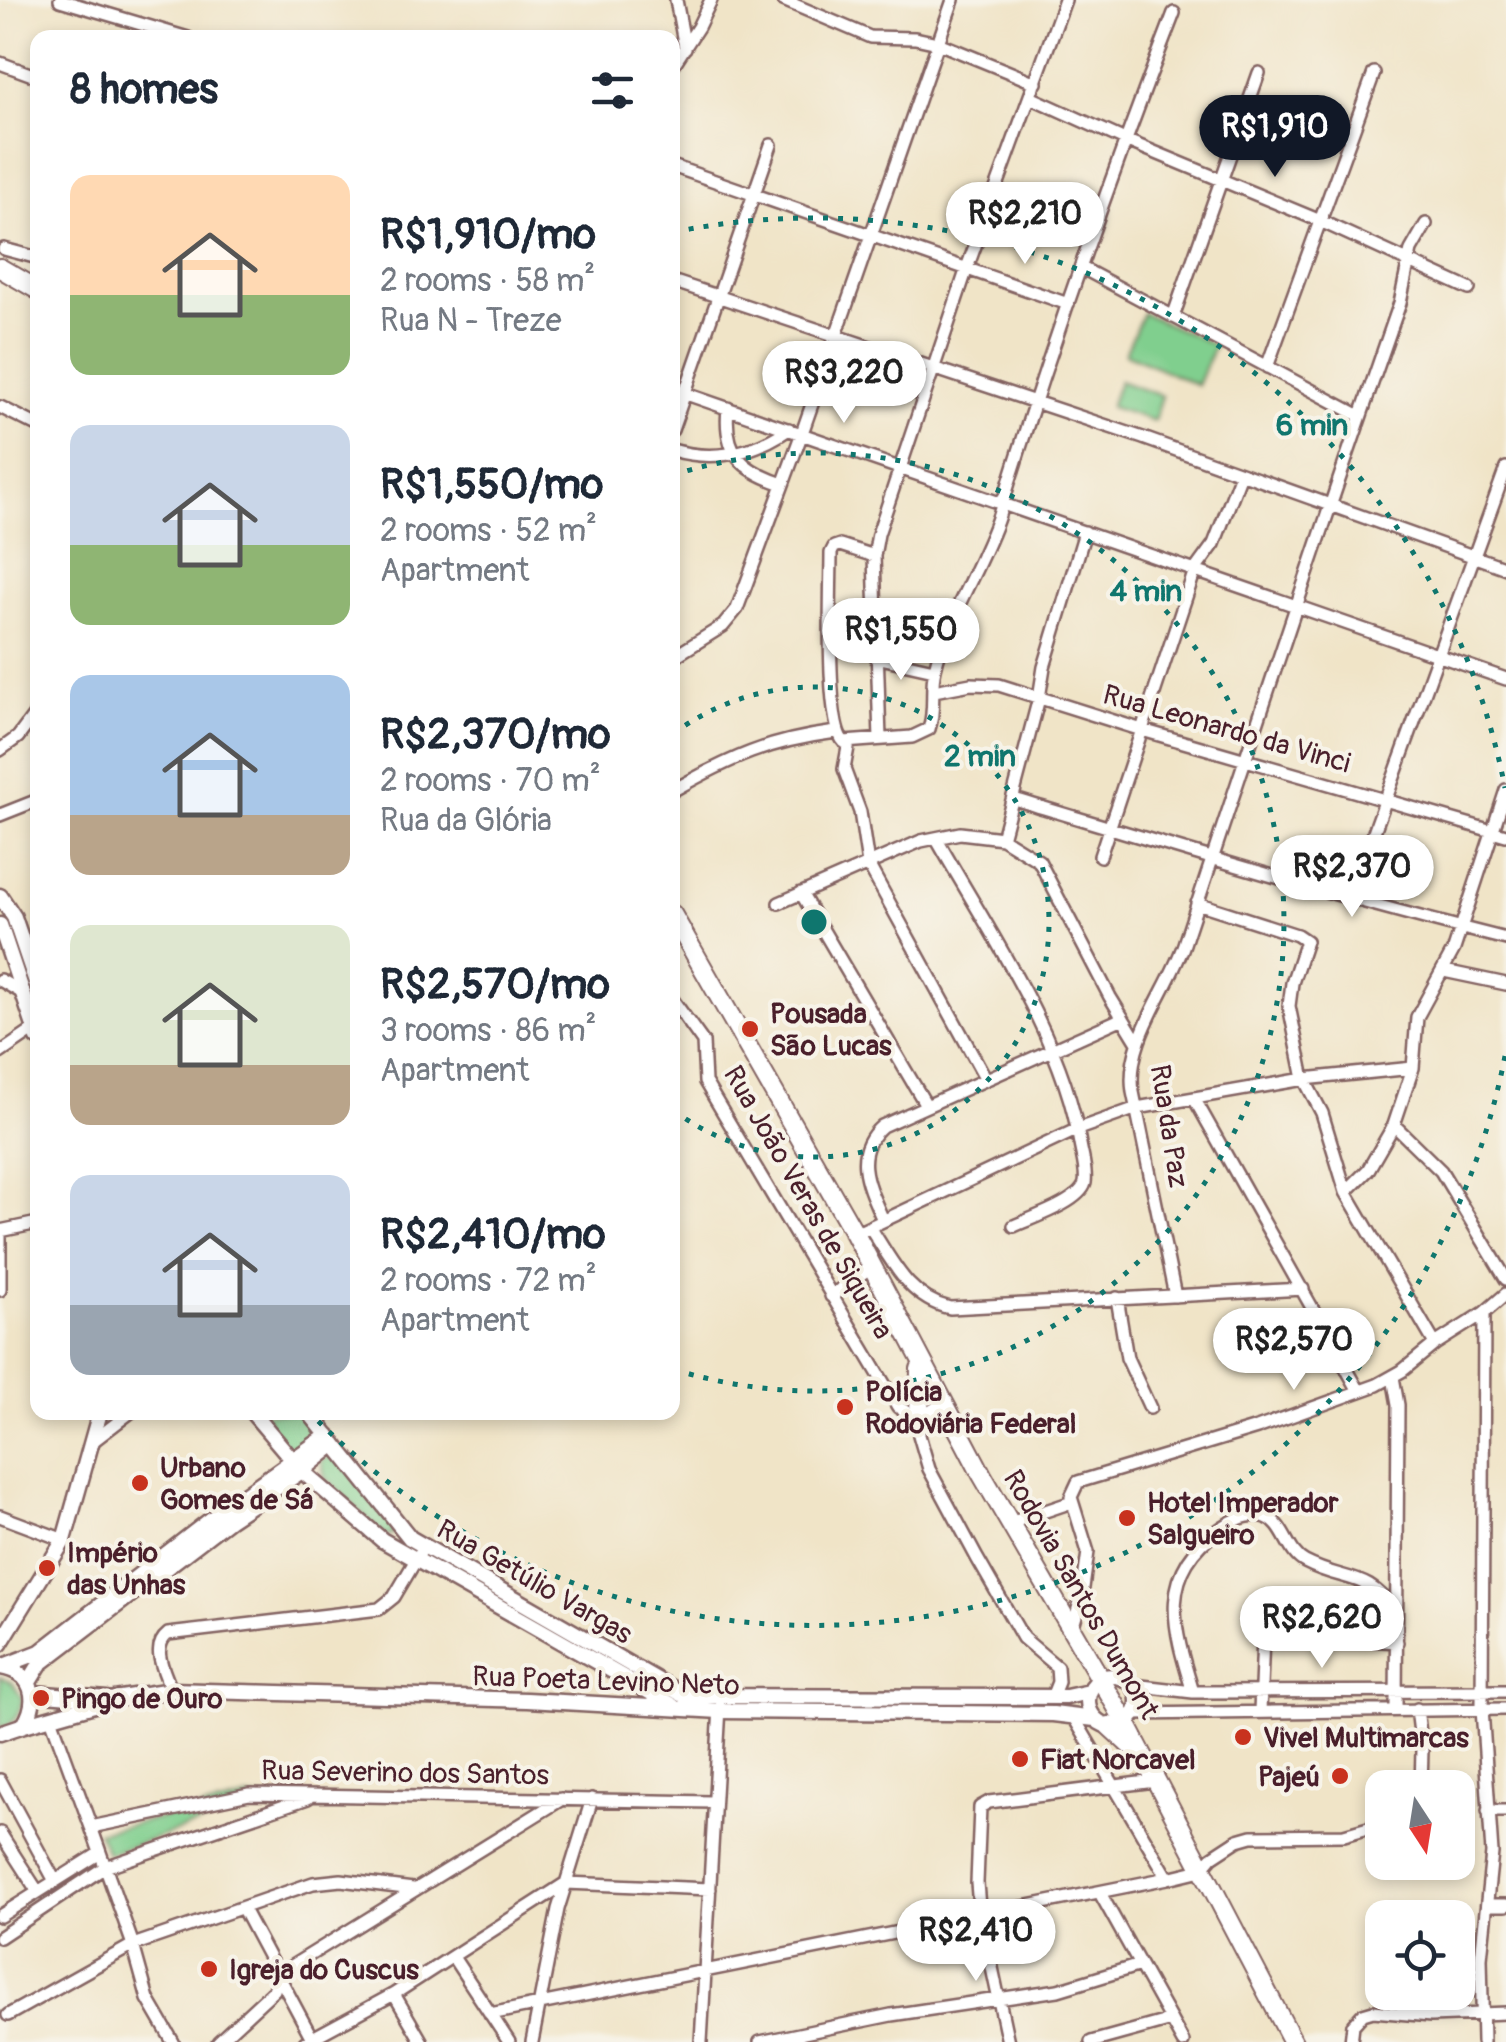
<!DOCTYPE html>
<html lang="en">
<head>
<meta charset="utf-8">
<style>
	body { margin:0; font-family:Pangolin,sans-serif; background:#f2f2f3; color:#1f2937; height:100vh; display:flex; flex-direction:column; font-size:38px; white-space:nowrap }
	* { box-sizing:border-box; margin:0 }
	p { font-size:32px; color:#747a83 }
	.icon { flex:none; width:55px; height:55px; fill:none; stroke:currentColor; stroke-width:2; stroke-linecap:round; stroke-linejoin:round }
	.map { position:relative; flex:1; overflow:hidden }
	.drawer { position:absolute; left:30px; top:30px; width:650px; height:1390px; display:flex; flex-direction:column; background:#fff; border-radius:20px; box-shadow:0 5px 15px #0003 }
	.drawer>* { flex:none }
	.needle { width:65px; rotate:168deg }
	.buttons { position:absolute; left:1365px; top:1770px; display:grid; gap:20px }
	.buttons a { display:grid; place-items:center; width:110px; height:110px; border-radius:20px; background:#fff; box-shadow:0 5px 15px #0003; font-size:50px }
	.price { position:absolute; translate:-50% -85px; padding:0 22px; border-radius:35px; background:#fff; color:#222; font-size:32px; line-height:65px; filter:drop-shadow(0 2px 5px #0008) }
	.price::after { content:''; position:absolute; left:50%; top:60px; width:30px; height:22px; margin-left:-15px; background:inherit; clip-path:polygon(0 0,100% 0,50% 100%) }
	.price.selected { background:#111827; color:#fff }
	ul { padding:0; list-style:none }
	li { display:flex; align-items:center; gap:30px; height:250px; padding:0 40px }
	li span { display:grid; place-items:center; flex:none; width:280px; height:200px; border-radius:20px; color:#555 }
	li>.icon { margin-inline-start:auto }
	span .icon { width:120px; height:120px; fill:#fffc; stroke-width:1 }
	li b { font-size:42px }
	h2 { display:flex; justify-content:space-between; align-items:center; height:120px; padding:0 40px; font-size:42px }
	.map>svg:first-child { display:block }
	.green { fill:#80cf8e; stroke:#65775c; stroke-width:2.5 }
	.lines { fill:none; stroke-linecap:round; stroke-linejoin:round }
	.minor-casing { stroke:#846462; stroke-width:16 }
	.major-casing { stroke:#846462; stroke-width:19 }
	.highway-casing { stroke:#846462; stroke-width:22 }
	.minor { stroke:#fff; stroke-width:11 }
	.major { stroke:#fff; stroke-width:14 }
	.highway { stroke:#fff; stroke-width:18 }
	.ring { fill:none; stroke:#0f766e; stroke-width:5; stroke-dasharray:5 10 }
	.poi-dot { fill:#c8321e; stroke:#f7f3e8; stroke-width:4 }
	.labels { text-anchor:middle; stroke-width:8; stroke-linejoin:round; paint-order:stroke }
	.street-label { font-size:28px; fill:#4a1f2b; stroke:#f7f3e8 }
	.poi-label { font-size:28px; font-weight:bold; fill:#4a1f2b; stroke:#f7f3e8; text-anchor:start }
	.centre { fill:#0f766e; stroke:#f7f3e8; stroke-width:5 }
	.ring-label { font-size:30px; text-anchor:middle; font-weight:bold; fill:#0f766e; stroke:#f7f3e8; stroke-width:8; stroke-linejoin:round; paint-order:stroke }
</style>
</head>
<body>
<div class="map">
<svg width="1506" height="2042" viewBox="0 0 1506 2042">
	<rect width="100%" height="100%" fill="#f7f3e8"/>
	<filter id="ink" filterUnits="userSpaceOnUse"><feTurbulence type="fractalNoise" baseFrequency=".01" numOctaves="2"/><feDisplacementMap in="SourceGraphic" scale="20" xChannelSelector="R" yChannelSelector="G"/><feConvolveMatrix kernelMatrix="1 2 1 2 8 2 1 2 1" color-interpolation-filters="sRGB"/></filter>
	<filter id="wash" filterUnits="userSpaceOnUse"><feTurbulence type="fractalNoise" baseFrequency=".0048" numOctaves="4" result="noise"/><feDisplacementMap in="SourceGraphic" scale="40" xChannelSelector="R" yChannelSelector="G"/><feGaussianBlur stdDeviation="2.25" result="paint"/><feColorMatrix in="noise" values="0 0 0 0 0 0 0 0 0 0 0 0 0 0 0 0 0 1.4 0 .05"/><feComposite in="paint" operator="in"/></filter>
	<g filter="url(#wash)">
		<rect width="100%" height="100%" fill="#f0e4c7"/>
		<path class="green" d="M1143,313L1215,345L1197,385L1125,353Z
			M1119,381L1162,396L1154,421L1110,407Z
			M257,1413H298L317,1436L292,1456Z
			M329,1456H337L395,1528L393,1534L386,1536L381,1532L325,1478L321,1461Z
			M0,1677L12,1682L22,1698C21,1713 15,1724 0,1728Z
			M251,1798L273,1800L107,1854L98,1832Z"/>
	</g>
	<g filter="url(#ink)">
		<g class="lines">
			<g class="minor-casing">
				<path id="minor" d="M60,0L188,38
					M676,0L685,48
					M783,0L870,37L915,38L938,43L1036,83
					M0,63L38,77
					M672,67L698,27L711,0
					M1030,97L1125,140L1318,220L1469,289
					M672,166L1068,304
					M4,249L38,258
					M1082,268L1360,416
					M672,281L1143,438L1506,568
					M1173,317L1259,73
					M1267,367L1374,73
					M672,389L1506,679
					M0,407L38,426
					M728,408C723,454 743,471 783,484
					M672,430L771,145
					M672,450C714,462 754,453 789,429
					M874,556L840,545L834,547L831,553C831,585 825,725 844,742L912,737L929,729C936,709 930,689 935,669C946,619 983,564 999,515C1051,346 1110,178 1174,13
					M876,657L934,670
					M672,658L723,626L737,609L802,433L953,0
					M934,691L971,684L999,685L1142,730L1506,835
					M880,739L874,556L878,534L967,268L1065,0
					M849,742L844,769L860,812L868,864L986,1079
					M0,750L18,737L38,710
					M672,791C732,757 768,741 836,732
					M1014,799C1177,848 1340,898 1506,939
					M0,815L38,800
					M936,838C989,932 1063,1037 1080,1144C1082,1156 1087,1171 1085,1183C1080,1202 1031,1218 1014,1226
					M1002,838L1039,698L1044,667L1085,532
					M1100,856L1195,570L1214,544L1241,474
					M801,893L926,1105
					M1350,898L1506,468
					M779,903L921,841L960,833L1002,838L1039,861L1110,997L1138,1043
					M1197,903L1297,935L1306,941L1292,983L1289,1006L1304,1079L1322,1113L1346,1192L1435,1344
					M1444,971L1506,984
					M0,980L21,992
					M672,999L703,1042L705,1082L898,1407L919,1419
					M0,1053L38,1027
					M1195,1100L1359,1391
					M1394,1125L1441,1171L1506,1279
					M1346,1192L1368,1170L1394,1125L1413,1068L1417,1017L1454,949L1506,790
					M883,1220C869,1188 850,1154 882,1126L1123,1018
					M870,1227C892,1261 908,1298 950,1308L1303,1289
					M0,1231L38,1223
					M0,1233V1290
					M855,1234L1078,1129L1137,1108L1304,1079L1413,1068
					M831,1296L871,1267
					M1175,1296L1133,1092C1125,1041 1168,991 1184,944C1255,730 1325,516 1400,303L1411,250L1426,224
					M1117,1298L1127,1358L1150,1408
					M1393,1377L1398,1405L1396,1710
					M943,1403L919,1419V1435L929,1469L977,1558L1023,1638L1057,1667L1058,1682L1052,1697
					M92,1442L131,1412
					M0,1516L64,1540
					M1010,1523L1072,1502
					M1071,1633L1082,1595L1088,1552L1071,1497L1078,1482L1257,1428L1377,1385L1402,1371L1435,1344L1484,1313L1506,1294
					M1133,1685L1193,1692L1506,1691
					M171,1690C165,1672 150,1648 168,1634L379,1609L394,1597L420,1553
					M1193,1692C1173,1627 1156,1572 1223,1527C1235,1519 1251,1512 1266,1517C1285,1524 1287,1553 1305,1562C1345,1583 1367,1570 1396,1613
					M1417,1709L1422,1749L1421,1788
					M1260,1711L1263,1637L1281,1634L1397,1642
					M1135,1714L1506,1709
					M1073,1716L1168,1878
					M51,1718L91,1827
					M0,1780L55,1881
					M1488,1811H1506
					M0,1833L38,1892
					M566,1883L710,1889
					M1100,1893L1183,2042
					M1487,1905H1506
					M243,1909L314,2042
					M0,1916L100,1853
					M0,1937L105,1867L308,1798
					M453,1957L509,2042
					M394,1994L422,2042
					M490,2014L1168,1878L1201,1870L1212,1857L1238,1840L1252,1836L1344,1835L1382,1824
					M8,2015L133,1945L313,1883L341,1880L413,1889
					M173,2042L148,1999L133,1945L91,1827L249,1794L712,1802
					M218,2042L274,1990L279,1974L562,1799
					M305,2042L394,1994L566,1883
					M532,2042L558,1909L592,1799
					M701,2042L720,1707
					M760,2042L891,2015L1058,1990L1140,1965
					M1008,2042L979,1907L977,1883L980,1807L989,1802L1155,1781
					M1091,2042L1171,2020
					M1351,2042L1353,2025L1363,2014L1373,2011L1431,2016L1506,2013
					M1483,2042L1481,1958L1492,1853L1482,1709L1484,1313"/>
			</g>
			<g class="major-casing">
				<path id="major" d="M0,896L14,917L38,988
					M0,925L38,1038
					M252,1412L302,1471L382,1540L674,1706
					M309,1412L410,1538L685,1696L1066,1697L1089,1692
					M0,1644L64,1540L100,1412
					M1,1667L40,1652L223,1510L328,1435
					M1088 1701a25 25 0 1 1 50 0a25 25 0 1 1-50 0Z
					M29,1682L40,1664L230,1519L302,1471L335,1444
					M33,1693L107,1699
					M24,1725L115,1699L171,1690L527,1700L720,1711L1053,1714L1095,1719
					M0,1733L24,1725C40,1699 33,1672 1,1667"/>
			</g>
			<g class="highway-casing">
				<path id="highway" d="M0,268L38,290
					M672,914L855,1234L982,1475L1126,1723L1293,2042
					M919,1419L920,1369
					M1109,1726L1134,1749"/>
			</g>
			<use href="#minor" class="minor"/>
			<use href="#major" class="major"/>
			<use href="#highway" class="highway"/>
		</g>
	</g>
	<g class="ring">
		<path d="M673 734A235 235 0 1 1 673 1110"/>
		<path d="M673 475A469 469 0 1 1 673 1369"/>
		<path d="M1505 1056A704 704 0 0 1 312 1415M674 232A704 704 0 0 1 1505 788"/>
	</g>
	<g class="poi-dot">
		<circle cx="750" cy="1029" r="10"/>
		<circle cx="845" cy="1407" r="10"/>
		<circle cx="140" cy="1483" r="10"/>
		<circle cx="1127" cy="1518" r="10"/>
		<circle cx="47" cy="1568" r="10"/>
		<circle cx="41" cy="1698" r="10"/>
		<circle cx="1243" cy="1737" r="10"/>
		<circle cx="1020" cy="1759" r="10"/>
		<circle cx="1340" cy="1776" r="10"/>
		<circle cx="209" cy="1969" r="10"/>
	</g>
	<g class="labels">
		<g class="street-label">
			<text transform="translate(1227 728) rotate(16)" y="10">Rua Leonardo da Vinci</text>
			<text transform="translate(1170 1126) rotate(81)" y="10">Rua da Paz</text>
			<text transform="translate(809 1202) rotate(60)" y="10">Rua João Veras de Siqueira</text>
			<text transform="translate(535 1581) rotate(30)" y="10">Rua Getúlio Vargas</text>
			<text transform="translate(1082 1594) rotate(60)" y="10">Rodovia Santos Dumont</text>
			<text transform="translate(606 1680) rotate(2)" y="10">Rua Poeta Levino Neto</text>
			<text transform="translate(405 1772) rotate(1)" y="10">Rua Severino dos Santos</text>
		</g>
		<g class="poi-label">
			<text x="770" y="1023">Pousada<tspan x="770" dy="32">São Lucas</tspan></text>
			<text x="865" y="1401">Polícia<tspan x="865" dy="32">Rodoviária Federal</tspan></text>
			<text x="160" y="1477">Urbano<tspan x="160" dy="32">Gomes de Sá</tspan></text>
			<text x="1147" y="1512">Hotel Imperador<tspan x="1147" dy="32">Salgueiro</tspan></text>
			<text x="67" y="1562">Império<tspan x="67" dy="32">das Unhas</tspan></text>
			<text x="61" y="1708">Pingo de Ouro</text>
			<text x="1263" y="1747">Vivel Multimarcas</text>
			<text x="1040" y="1769">Fiat Norcavel</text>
			<text x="1320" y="1786" text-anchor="end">Pajeú</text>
			<text x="229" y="1979">Igreja do Cuscus</text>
		</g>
	</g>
	<circle cx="814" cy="922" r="15" class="centre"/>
	<g class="ring-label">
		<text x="1312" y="435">6 min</text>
		<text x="1146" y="601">4 min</text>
		<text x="980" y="766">2 min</text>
	</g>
</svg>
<div class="buttons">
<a><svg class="needle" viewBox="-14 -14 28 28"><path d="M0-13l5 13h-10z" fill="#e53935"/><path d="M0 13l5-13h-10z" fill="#747a83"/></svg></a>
<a><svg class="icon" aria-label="locate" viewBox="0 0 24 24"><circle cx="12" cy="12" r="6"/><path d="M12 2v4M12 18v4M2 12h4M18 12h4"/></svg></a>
</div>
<b class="price selected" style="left:1275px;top:180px">R$1,910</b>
<b class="price" style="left:1025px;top:267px">R$2,210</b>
<b class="price" style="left:844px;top:426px">R$3,220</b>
<b class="price" style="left:901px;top:683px">R$1,550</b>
<b class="price" style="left:1352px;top:920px">R$2,370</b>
<b class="price" style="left:1294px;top:1393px">R$2,570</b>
<b class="price" style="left:1322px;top:1671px">R$2,620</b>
<b class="price" style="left:976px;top:1984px">R$2,410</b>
<section class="drawer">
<h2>8 homes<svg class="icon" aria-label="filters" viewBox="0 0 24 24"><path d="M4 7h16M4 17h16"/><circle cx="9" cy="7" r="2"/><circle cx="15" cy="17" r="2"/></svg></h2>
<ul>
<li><span style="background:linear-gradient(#ffd9b3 60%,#8fb573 0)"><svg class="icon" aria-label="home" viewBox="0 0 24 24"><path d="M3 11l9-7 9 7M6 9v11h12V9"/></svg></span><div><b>R$1,910/mo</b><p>2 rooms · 58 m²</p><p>Rua N - Treze</p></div></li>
<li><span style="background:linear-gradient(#c9d6e8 60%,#8fb573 0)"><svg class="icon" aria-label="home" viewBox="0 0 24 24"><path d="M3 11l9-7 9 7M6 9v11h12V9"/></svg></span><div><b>R$1,550/mo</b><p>2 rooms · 52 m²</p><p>Apartment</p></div></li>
<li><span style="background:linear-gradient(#a9c7e8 70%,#b9a48a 0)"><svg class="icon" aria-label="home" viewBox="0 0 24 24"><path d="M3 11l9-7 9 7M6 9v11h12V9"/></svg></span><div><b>R$2,370/mo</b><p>2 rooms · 70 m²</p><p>Rua da Glória</p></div></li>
<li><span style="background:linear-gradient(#dfe7d0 70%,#b9a48a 0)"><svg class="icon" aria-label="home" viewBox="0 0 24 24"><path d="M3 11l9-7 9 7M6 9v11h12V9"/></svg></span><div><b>R$2,570/mo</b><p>3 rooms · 86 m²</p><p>Apartment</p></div></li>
<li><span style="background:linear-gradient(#c9d6e8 65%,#9aa5b1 0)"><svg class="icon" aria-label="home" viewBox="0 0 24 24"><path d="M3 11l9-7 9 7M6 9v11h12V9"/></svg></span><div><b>R$2,410/mo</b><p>2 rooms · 72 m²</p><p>Apartment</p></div></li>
</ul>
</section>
</div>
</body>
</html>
